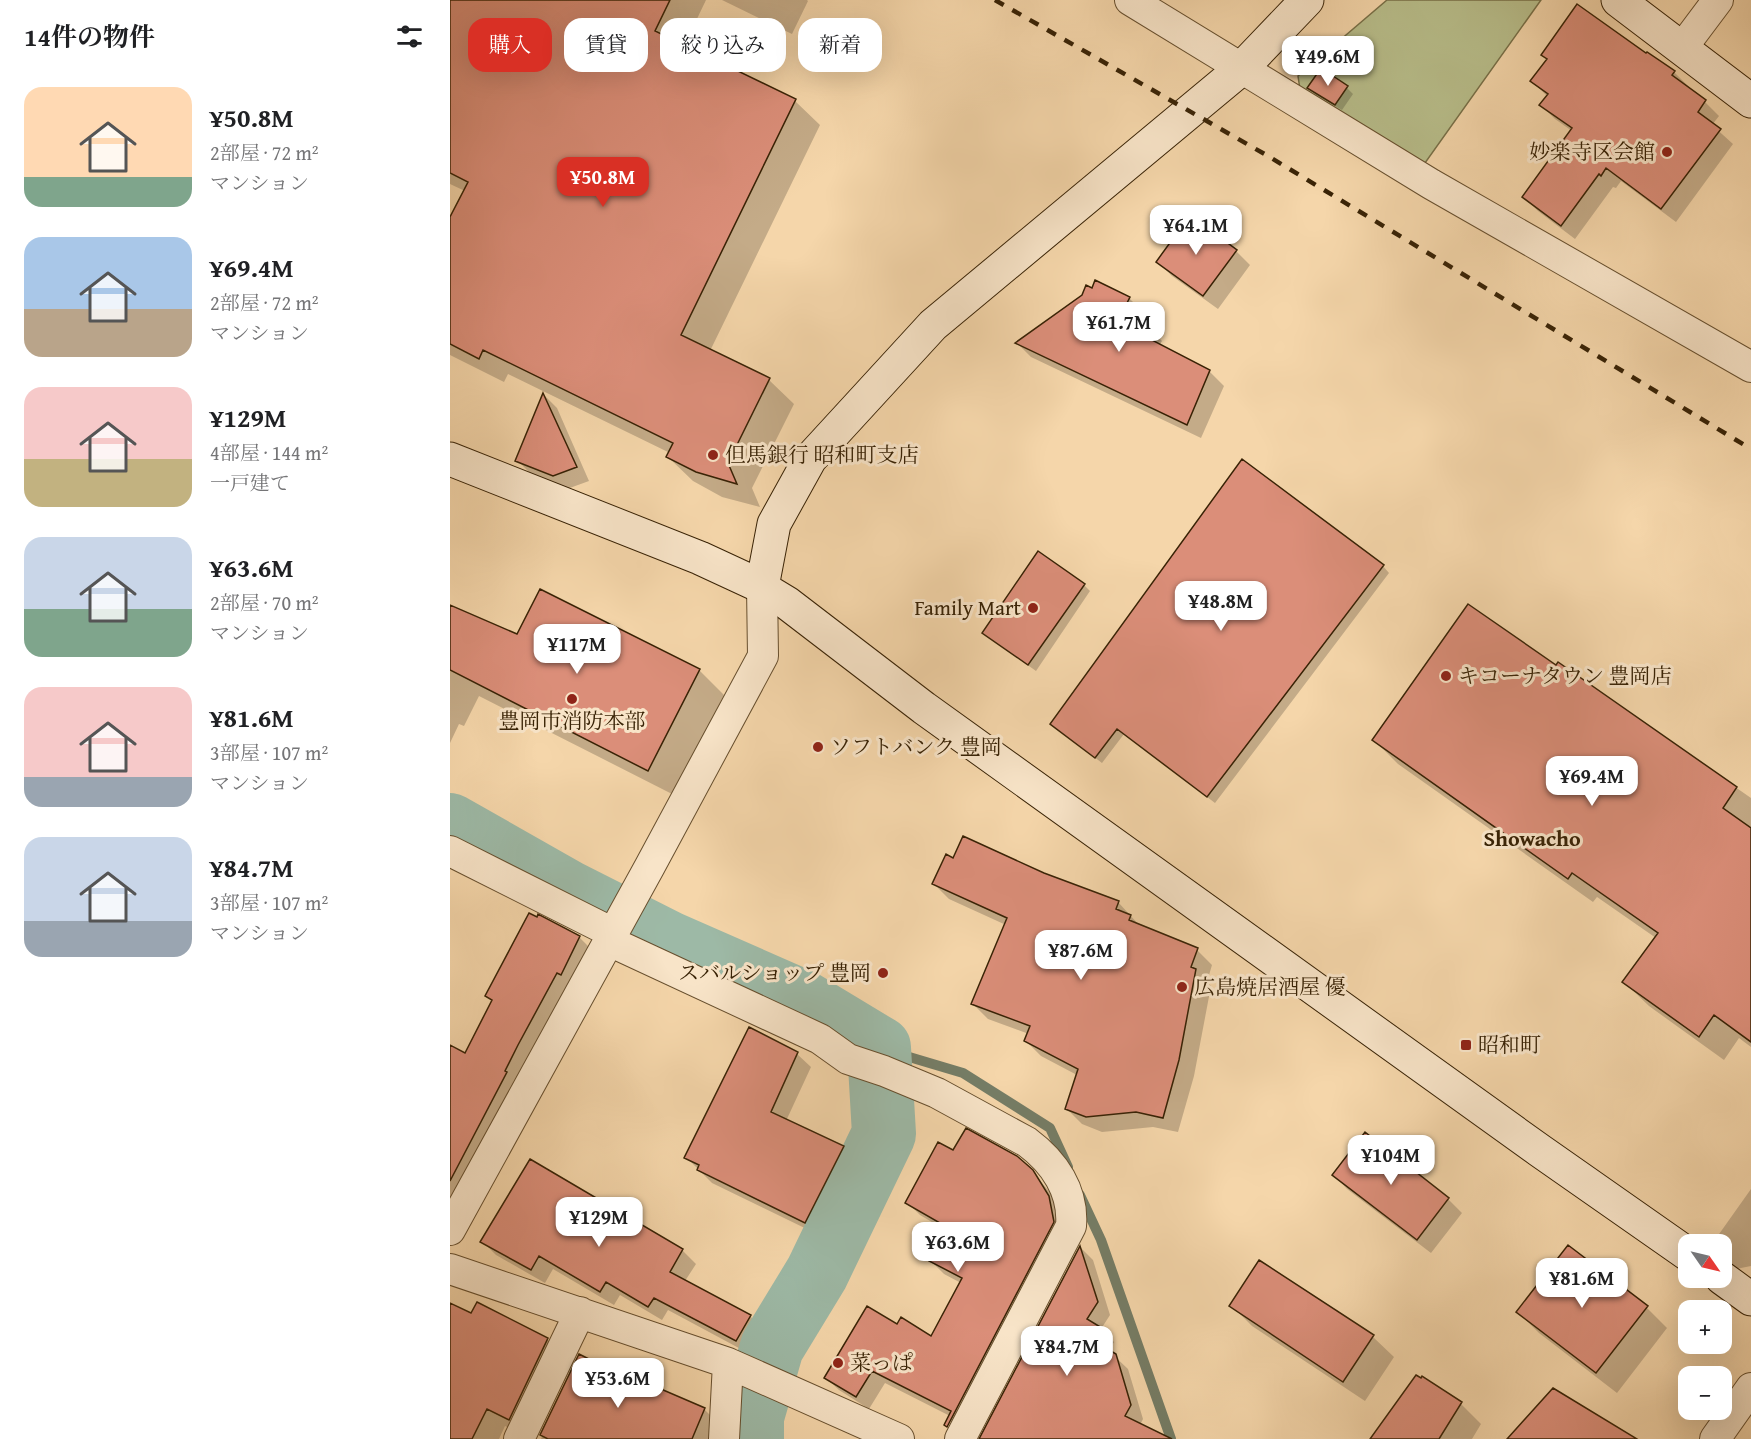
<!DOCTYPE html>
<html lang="ja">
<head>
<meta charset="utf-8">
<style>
	body { margin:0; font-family:"Gentium Book Plus","Noto Serif JP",serif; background:#f2f2f2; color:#202124; height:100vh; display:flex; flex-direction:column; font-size:22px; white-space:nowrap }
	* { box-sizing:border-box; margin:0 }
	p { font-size:20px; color:#757577 }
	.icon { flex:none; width:33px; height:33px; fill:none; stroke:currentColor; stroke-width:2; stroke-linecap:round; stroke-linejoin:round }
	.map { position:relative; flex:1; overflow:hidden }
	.drawer { display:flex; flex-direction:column; background:#fff; width:450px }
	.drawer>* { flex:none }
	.hud { position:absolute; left:18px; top:18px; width:570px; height:54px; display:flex; gap:12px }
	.needle { width:39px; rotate:124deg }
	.fabs { position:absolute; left:1228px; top:1234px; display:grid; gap:12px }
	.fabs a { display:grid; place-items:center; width:54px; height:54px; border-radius:12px; background:#fff; box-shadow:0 6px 24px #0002; font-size:30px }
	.price { position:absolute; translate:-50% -51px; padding:0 14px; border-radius:12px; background:#fff; color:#222; font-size:20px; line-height:39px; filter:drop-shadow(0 2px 3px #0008) }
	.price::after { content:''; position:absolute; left:50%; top:36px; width:18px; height:14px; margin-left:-9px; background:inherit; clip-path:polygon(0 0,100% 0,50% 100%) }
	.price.current { background:#d93025; color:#fff }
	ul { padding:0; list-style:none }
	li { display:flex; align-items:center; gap:18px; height:150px; padding:0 24px }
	li span { display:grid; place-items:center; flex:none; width:168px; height:120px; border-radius:18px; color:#555 }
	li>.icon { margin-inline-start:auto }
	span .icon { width:72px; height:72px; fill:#fffc; stroke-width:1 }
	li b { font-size:26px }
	h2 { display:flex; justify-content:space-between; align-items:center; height:72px; padding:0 24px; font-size:26px }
	.chip { padding:0 21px; border-radius:18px; background:#fff; box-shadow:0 6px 24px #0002; font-size:21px; line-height:54px }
	.chip.current { background:#d93025; color:#fff }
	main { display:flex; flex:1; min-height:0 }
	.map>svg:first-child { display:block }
	.green { fill:#b8be8b; stroke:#787048; stroke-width:1.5 }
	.shadow { fill:#0003 }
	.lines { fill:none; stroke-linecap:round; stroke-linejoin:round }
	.stream { stroke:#757d66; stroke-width:10 }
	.river { stroke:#9db9a6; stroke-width:64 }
	.building { fill:#db8e79; stroke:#382205; stroke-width:1.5 }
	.street-casing { stroke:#674f2e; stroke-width:32 }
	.secondary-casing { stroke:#382205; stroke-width:35 }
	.street { stroke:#f8e4c8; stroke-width:30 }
	.secondary { stroke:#f8e4c8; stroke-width:33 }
	.rail { stroke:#382205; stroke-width:4.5; stroke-dasharray:10 10; stroke-linecap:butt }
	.poi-dot { fill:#8f2418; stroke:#f8e4c8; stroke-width:2 }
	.labels { text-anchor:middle; stroke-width:6; stroke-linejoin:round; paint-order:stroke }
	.poi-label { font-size:21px; fill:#382205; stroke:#f8e4c8; text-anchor:start }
	.neighbourhood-label { font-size:22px; font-weight:bold; fill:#382205; stroke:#f8e4c8 }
</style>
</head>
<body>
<main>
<section class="drawer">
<h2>14件の物件<svg class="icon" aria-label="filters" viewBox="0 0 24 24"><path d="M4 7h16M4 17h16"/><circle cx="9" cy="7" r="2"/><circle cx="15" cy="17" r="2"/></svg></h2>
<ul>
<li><span style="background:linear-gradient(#ffd9b3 75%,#7fa58c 0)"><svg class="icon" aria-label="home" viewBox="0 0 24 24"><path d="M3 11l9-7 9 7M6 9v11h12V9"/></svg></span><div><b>¥50.8M</b><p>2部屋 · 72 m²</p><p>マンション</p></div></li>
<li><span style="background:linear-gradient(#a9c7e8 60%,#b9a48a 0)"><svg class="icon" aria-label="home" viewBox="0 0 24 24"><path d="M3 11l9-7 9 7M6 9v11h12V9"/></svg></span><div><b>¥69.4M</b><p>2部屋 · 72 m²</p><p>マンション</p></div></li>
<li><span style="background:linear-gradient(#f6c9c9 60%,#c2b280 0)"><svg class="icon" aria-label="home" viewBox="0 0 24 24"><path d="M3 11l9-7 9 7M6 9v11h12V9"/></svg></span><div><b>¥129M</b><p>4部屋 · 144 m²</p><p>一戸建て</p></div></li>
<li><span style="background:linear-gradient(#c9d6e8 60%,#7fa58c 0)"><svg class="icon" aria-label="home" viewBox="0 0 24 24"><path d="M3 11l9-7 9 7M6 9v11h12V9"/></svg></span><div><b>¥63.6M</b><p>2部屋 · 70 m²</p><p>マンション</p></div></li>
<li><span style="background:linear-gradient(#f6c9c9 75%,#9aa5b1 0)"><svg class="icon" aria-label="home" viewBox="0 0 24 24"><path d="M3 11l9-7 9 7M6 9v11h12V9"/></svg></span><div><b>¥81.6M</b><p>3部屋 · 107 m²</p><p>マンション</p></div></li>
<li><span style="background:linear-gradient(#c9d6e8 70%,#9aa5b1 0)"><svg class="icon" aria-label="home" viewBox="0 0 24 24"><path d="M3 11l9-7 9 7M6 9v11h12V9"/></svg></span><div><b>¥84.7M</b><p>3部屋 · 107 m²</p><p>マンション</p></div></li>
</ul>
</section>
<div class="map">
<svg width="1301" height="1439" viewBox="0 0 1301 1439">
	<rect width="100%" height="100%" fill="#f5d6aa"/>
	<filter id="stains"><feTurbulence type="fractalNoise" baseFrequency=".00333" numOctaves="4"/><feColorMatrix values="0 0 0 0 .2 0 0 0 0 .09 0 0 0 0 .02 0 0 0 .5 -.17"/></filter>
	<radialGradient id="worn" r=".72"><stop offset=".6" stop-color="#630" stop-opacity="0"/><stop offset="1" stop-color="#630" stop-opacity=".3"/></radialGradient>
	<path class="green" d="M937,0H1091L970,170L851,96L848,76Z"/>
	<path class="shadow" d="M0,0H256L234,46L345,101L370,125L260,351L319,380L344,404L302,488L310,507L272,497L243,481L218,457L220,453L58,374L54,382L0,355V220L15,191L0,184Z
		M272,0H357L358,1L342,34Z
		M1224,72L1238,86L1236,88L1255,102L1269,116L1262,125L1283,144L1226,222L1171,181L1166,188L1163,187L1125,239L1088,211L1074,197L1122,131L1105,119L1091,105L1097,96L1082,81Z
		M859,88H897L903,94L892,110L866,95Z
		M741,217L786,251L800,265L768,309L722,276L708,262Z
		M679,298L693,312L688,322L698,327L712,341L709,346L760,372L774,386L751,438L581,357L567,343Z
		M94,395L107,408L139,481L117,489L81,474L67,460Z
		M933,566L939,573L765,803L674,734L652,763L609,730Z
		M634,585L640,591L586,671L541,639Z
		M0,607L68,636L249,670L274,695L224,795L29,696L14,726L9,724L0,743Z
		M1108,664L1301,798V1047L1289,1038L1274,1060L1199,1006L1174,982L1206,938L1147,897L1143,902L948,764L924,740L1106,668Z
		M503,860L593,874L668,902L690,926L747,950L762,965L757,982L761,986L744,1076L728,1132L703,1127L652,1132L632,1124L617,1109L627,1075L591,1056L576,1041L579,1034L538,1019L522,1003L556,925L499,899L484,884Z
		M129,937L142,950L0,1229V1047L16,1055L43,1002L37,996Z
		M300,1029L347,1054L361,1067L336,1121L393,1147L406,1161L369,1235L262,1183L236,1157Z
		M504,1152L582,1171L608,1202L615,1219L512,1432L499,1419L500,1416L435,1383L419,1409L389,1390L376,1378L447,1326L482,1338L511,1283L494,1274L481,1261L497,1231L470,1215L457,1202Z
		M884,1175L998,1199L1012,1213L981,1253L897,1189Z
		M1301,1189V1266L1286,1269L1272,1255V1245L1262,1244Z
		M32,1241L232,1250L246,1264L235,1281L300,1316L313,1330L300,1354L218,1310L212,1320L170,1295L164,1305L103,1269L95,1283L46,1255Z
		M631,1248L643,1260L660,1315L651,1329L664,1342L659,1351L678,1369L693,1419L690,1425L710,1439H535L532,1436Z
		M0,1304L22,1315L28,1304L97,1339L116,1358L77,1437L55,1426L49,1439H0Z
		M781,1305L923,1337L944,1357L915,1401L802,1326Z
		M1197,1308L1217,1328L1167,1393L1089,1333L1068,1312Z
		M130,1356L189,1386L254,1409L268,1423L261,1439H91Z
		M1011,1404L1031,1424L1022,1439H922Z"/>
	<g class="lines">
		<path class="stream" d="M429,1048L513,1073L600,1128L618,1167
			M630,1195L651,1240L721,1439"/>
		<path class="river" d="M0,825L118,892L219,943L351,1001L429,1048L434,1134L367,1273L322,1347L302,1417V1439"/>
	</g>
	<path class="building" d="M0,0H220L205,31L346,99L231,335L320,378L278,463L287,484L246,472L216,457L223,443L33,350L29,359L0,344V217L18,182L0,173Z
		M1127,4L1196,53L1197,52L1225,71L1222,75L1256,100L1248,112L1271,129L1211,209L1156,168L1151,176L1149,174L1111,226L1072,197L1122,128L1089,105L1098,94L1080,81L1097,59L1091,55Z
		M871,68L898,86L885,105L857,88Z
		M740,215L787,250L753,296L706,262Z
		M645,280L680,297L672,313L698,326L694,336L760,370L737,425L565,343L632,295L636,285L642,288Z
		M93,393L127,467L103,476L65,461Z
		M792,459L934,565L757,797L667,729L645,758L600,724Z
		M588,551L635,584L578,665L532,633Z
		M90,589L250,669L198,771L0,670V605L67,634Z
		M1018,604L1106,665L1108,662L1287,787L1273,808L1301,828V1042L1264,1015L1249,1037L1172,982L1208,933L1122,873L1118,879L922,740Z
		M513,836L594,873L669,901L666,909L681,915L679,920L748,948L741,967L746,969L729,1060L713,1118L686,1112L636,1117L615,1109L628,1069L574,1041L580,1026L521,1004L557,918L482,884L496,854L503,858Z
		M79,913L87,917L88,914L130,936L111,975L107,973L68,1045L55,1071L57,1072L0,1181V1045L15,1053L42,1000L35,996Z
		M299,1027L348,1052L321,1112L394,1146L355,1223L247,1170L249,1165L234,1158Z
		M516,1128L567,1156L583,1170L599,1196L604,1222L497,1427L494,1425L501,1411L422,1371L406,1397L374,1378L417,1306L447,1324L451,1317L481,1336L512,1278L479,1261L497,1227L455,1203L488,1142L503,1150Z
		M915,1132L999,1198L967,1240L882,1175Z
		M80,1159L233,1249L220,1272L301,1315L286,1341L204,1298L198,1307L156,1282L150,1292L89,1256L81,1270L30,1242Z
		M1118,1245L1198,1306L1146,1373L1066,1312Z
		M630,1246L648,1302L637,1319L652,1328L644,1341L666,1354L681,1405L675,1416L722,1439H529Z
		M809,1260L924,1335L893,1382L779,1306Z
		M27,1302L98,1338L59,1420L37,1409L22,1439H0V1303L21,1313Z
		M129,1354L188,1384L189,1383L196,1386L197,1383L255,1408L242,1439H98L90,1435Z
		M966,1375L971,1378L972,1376L1012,1402L989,1439H920Z
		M1103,1388L1187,1439H1057Z"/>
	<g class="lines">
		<g class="street-casing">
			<path id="street" d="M680,0L981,184L1301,367
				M1232,48L1268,0
				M0,851L163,933
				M159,941L370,1039L398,1059L434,1071L487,1093L577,1142C604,1162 624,1191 621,1226L510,1439
				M0,1230L200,866L313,656L312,587
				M0,1269L278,1363L449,1439
				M69,1439L130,1312
				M274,1439L278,1363
				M1265,1439L1301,1388"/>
		</g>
		<g class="secondary-casing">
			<path id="secondary" d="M1168,0L1301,101
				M0,459L250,558L304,583L337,603L474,708L1089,1150L1239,1255
				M312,587L324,524L360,459L483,325L792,68L857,0
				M1272,1278L1301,1299"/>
		</g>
		<use href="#street" class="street"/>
		<use href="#secondary" class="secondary"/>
		<path class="rail" d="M545,0L818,156L1301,449"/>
	</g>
	<g class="poi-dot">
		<circle cx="1217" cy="152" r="6"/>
		<circle cx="263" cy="455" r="6"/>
		<circle cx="583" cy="608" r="6"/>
		<circle cx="996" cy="676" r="6"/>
		<circle cx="122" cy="699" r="6"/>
		<circle cx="368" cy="747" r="6"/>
		<circle cx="433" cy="973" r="6"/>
		<circle cx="732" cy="987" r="6"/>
		<rect x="1010" y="1039" width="12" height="12" rx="3"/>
		<circle cx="388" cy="1363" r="6"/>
	</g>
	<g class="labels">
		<g class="poi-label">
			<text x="1205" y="159" text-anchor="end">妙楽寺区会館</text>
			<text x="275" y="462">但馬銀行 昭和町支店</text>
			<text x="571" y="615" text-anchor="end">Family Mart</text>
			<text x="1008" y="683">キコーナタウン 豊岡店</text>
			<text x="122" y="728" text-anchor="middle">豊岡市消防本部</text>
			<text x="380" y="754">ソフトバンク 豊岡</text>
			<text x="421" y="980" text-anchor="end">スバルショップ 豊岡</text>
			<text x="744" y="994">広島焼居酒屋 優</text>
			<text x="1028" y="1052">昭和町</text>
			<text x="400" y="1370">菜っぱ</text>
		</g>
		<g class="neighbourhood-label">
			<text x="1082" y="846">Showacho</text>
		</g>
	</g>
	<rect width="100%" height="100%" filter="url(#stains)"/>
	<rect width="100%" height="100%" fill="url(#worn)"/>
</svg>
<div class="fabs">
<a><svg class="needle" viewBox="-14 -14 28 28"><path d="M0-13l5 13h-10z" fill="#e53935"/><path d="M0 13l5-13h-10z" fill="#757577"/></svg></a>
<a>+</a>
<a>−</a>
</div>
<b class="price" style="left:878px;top:87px">¥49.6M</b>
<b class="price current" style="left:153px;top:208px">¥50.8M</b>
<b class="price" style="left:746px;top:256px">¥64.1M</b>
<b class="price" style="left:669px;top:353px">¥61.7M</b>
<b class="price" style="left:771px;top:632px">¥48.8M</b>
<b class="price" style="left:127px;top:675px">¥117M</b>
<b class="price" style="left:1142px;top:807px">¥69.4M</b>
<b class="price" style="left:631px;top:981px">¥87.6M</b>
<b class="price" style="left:941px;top:1186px">¥104M</b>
<b class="price" style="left:149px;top:1248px">¥129M</b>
<b class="price" style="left:508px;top:1273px">¥63.6M</b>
<b class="price" style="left:1132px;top:1309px">¥81.6M</b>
<b class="price" style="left:617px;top:1377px">¥84.7M</b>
<b class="price" style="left:168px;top:1409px">¥53.6M</b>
<div class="hud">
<a class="chip current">購入</a>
<a class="chip">賃貸</a>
<a class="chip">絞り込み</a>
<a class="chip">新着</a>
</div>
</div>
</main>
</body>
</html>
